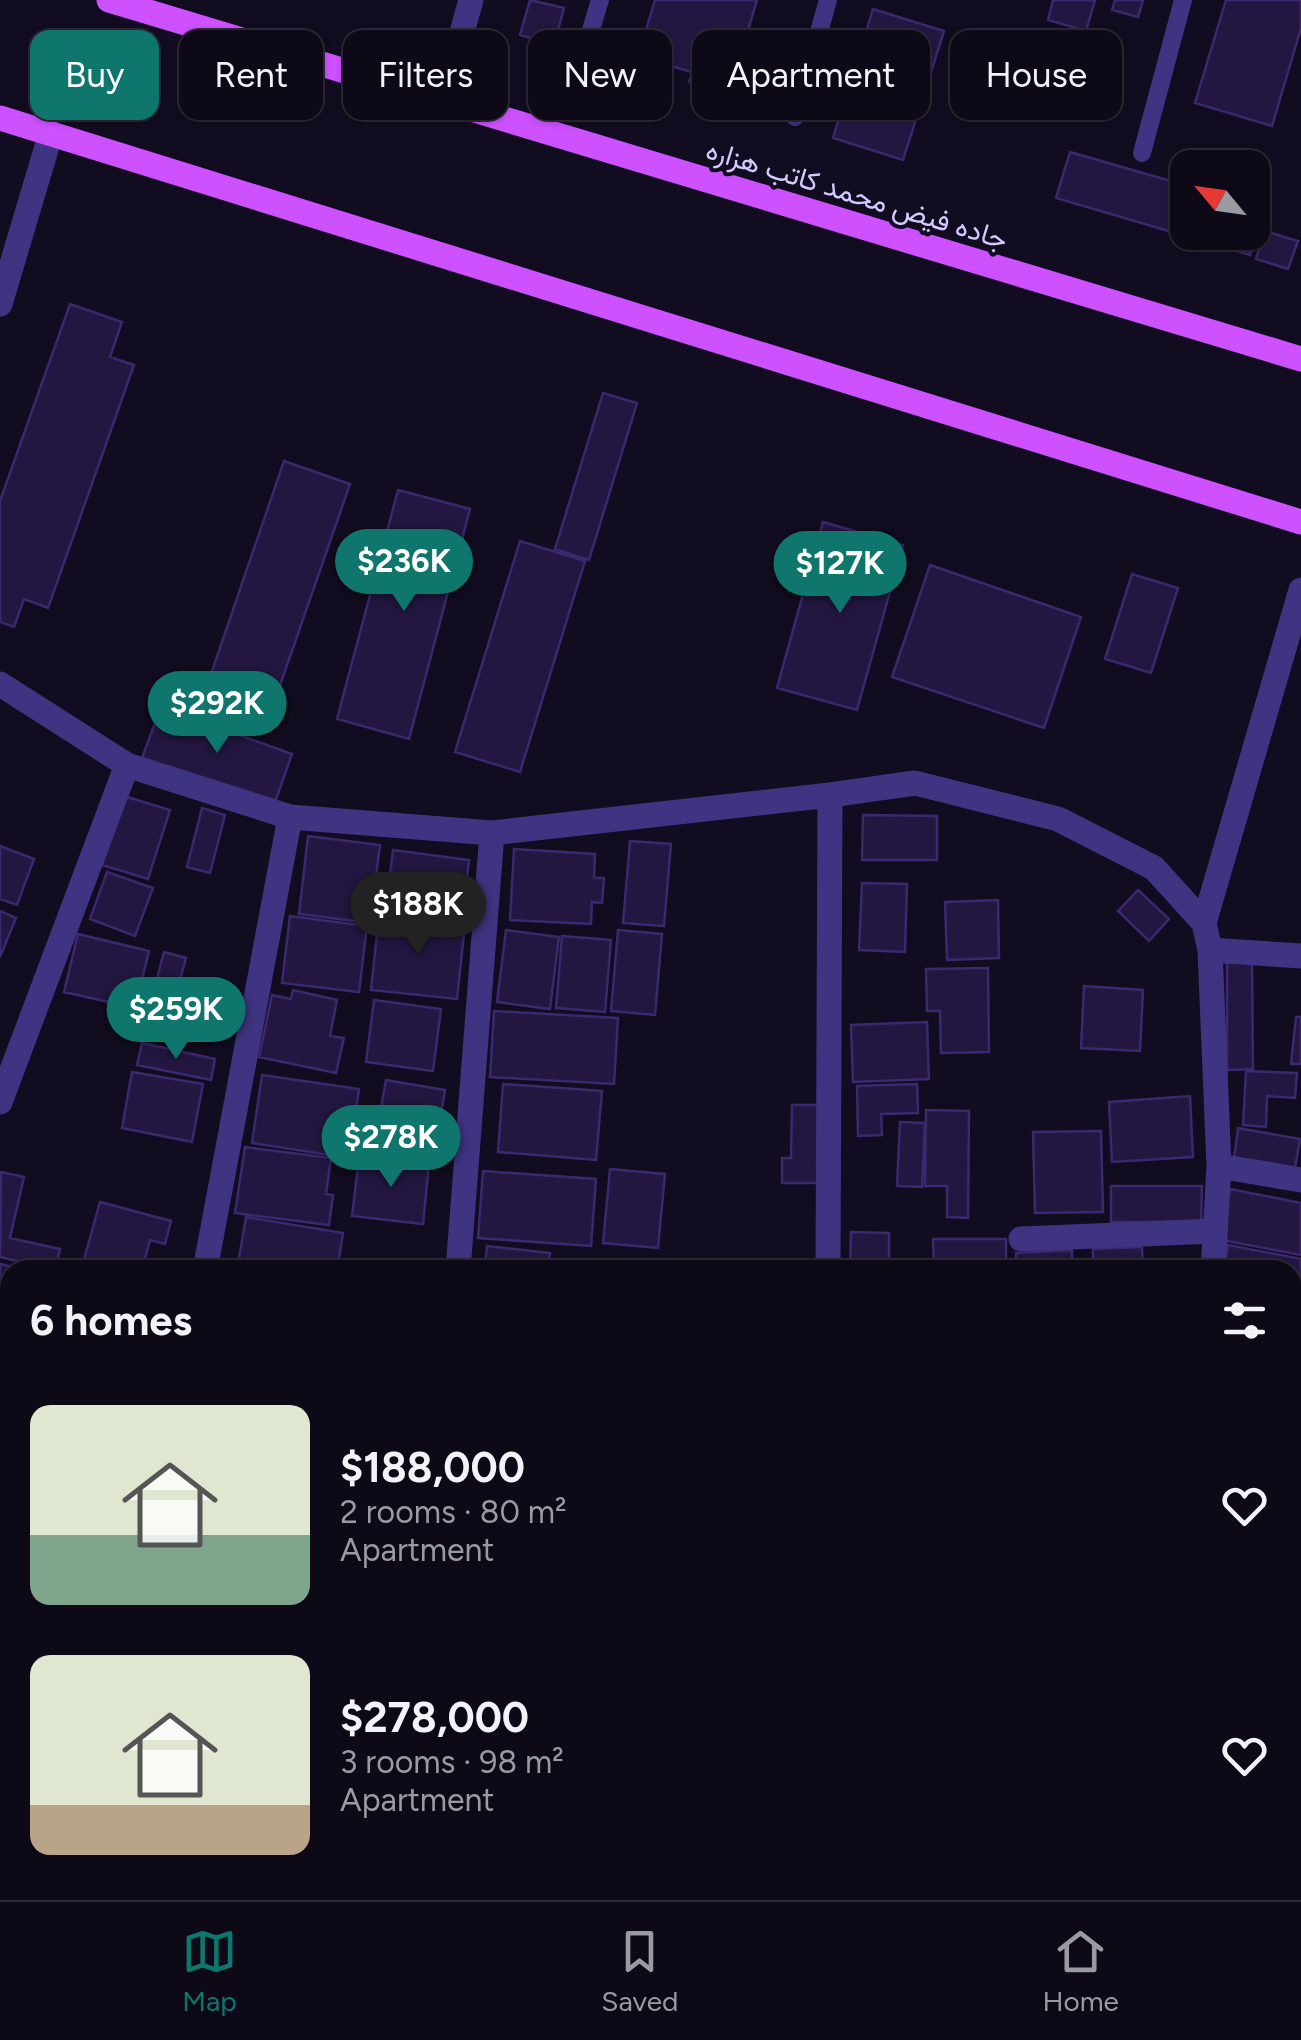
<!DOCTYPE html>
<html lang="en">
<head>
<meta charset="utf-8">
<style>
	body { margin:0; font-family:Figtree,Vazirmatn,sans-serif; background:#161220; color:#f1f3f6; height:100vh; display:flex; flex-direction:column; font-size:38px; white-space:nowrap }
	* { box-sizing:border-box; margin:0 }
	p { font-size:32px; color:#9a9aa1 }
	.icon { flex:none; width:55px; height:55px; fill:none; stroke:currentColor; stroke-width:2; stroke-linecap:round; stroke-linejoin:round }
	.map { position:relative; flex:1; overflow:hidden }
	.sheet { position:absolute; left:0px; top:1260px; width:1302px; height:640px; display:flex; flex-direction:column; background:#0d0917; border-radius:30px 30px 0 0; box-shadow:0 2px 8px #0004,0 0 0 2px #2d2a36 }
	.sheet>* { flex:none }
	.banner { position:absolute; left:30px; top:30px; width:1242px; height:90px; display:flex; gap:20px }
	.needle { width:65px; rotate:299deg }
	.tools { position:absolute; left:1170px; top:150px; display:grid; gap:20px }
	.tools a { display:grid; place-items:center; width:100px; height:100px; border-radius:20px; background:#0d0917; box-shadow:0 2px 8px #0004,0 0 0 2px #2d2a36; font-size:50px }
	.price { position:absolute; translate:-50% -85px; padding:0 22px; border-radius:35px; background:#0f766e; color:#fff; font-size:32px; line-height:65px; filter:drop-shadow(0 2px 5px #0008) }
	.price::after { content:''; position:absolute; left:50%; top:60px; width:30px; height:22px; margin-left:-15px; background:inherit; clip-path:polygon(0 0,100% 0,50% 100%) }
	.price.current { background:#222; color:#fff }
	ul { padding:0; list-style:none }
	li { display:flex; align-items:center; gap:30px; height:250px; padding:0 30px }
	li span { display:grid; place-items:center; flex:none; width:280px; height:200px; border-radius:20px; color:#555 }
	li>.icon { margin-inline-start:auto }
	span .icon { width:120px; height:120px; fill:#fffc; stroke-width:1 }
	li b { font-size:42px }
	h2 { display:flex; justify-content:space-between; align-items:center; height:120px; padding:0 30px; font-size:42px }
	.pill { padding:0 35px; border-radius:20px; background:#0d0917; box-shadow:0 2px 8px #0004,0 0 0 2px #2d2a36; font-size:35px; line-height:90px }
	.pill.current { background:#0f766e; color:#fff }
	.tab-bar { display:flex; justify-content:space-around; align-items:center; height:140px; border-top:2px solid #2d2a36; background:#0d0917; font-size:28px; color:#9a9aa1 }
	.tab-bar a { display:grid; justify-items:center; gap:5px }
	.tab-bar .current { color:#0f766e }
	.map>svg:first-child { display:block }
	.building { fill:#231741; stroke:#3c286e; stroke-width:2.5 }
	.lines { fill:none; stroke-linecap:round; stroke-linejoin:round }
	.lane { stroke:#3f3481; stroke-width:18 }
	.street { stroke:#3f3481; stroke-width:25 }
	.primary { stroke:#ce51ff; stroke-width:25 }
	.labels { text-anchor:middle; stroke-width:8; stroke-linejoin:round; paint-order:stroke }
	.street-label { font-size:28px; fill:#d5caff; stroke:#110c1f }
</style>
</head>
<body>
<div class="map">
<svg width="1301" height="1900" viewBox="0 0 1301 1900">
	<rect width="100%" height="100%" fill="#110c1f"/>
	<path class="building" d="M530,0L564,8L554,45L520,35Z
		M655,0H757L729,94L689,82L692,72L650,60L642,43Z
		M1053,0H1095L1086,31L1048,20Z
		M1115,0H1143L1138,17L1112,10Z
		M1226,0H1301V28L1272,126L1195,103Z
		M873,9L944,31L903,160L833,138Z
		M1070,152L1188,186V232H1212L1209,243L1056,198Z
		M1252,194L1267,198L1250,255L1218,246L1222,232H1252Z
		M1265,231L1298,241L1288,269L1256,259Z
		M70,304L122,322L110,357L134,365L48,608L24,599L14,627L0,622V501Z
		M603,393L637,403L589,560L555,549Z
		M284,461L350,484L275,700L210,677Z
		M398,490L470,509L409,739L337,719Z
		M823,522L903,545L857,710L777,688Z
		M520,541L585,561L520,772L455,752Z
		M930,565L1081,617L1044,728L892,677Z
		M1132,574L1178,588L1151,673L1105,659Z
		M161,707L292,754L274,805L142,758Z
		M124,796L170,810L148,879L102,865Z
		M202,808L225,815L210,873L187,867Z
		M863,815L937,816V860H862Z
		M308,836L380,845L370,923L299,914Z
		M630,841L671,844L664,926L623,923Z
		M0,846L34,859L17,905L0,899Z
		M514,849L595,854L594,878H604L602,903L592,902L591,924L510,920Z
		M393,850L469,860L463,914L386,905Z
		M107,872L153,888L135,936L90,919Z
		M862,883L907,884L905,952L859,950Z
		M1138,890L1169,919L1149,941L1118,911Z
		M998,900L999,958L947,960L945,902Z
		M0,911L16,918L0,957Z
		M379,915L465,924L457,999L371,990Z
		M290,916L367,926L359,992L282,983Z
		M506,930L559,937L550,1009L497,1002Z
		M618,930L662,934L655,1015L611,1011Z
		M78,934L149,951L135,1008L64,992Z
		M562,936L611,940L605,1012L556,1008Z
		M164,952L186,958L164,1040L142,1034Z
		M1227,960H1252L1253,1069L1227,1070Z
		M988,968L989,1052L941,1053L940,1011H927L926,969Z
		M1084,986L1143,990L1140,1051L1081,1048Z
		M293,990L337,1000L330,1036L344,1038L336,1073L259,1057L272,995L291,999Z
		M374,1000L441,1009L433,1071L366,1062Z
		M494,1011L618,1018L614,1084L490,1077Z
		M1296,1017H1301V1064H1291Z
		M927,1022L929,1079L853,1082L851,1025Z
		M142,1043L215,1059L211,1080L137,1065Z
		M1246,1071L1297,1073L1295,1098L1267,1096L1266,1127L1243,1125Z
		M132,1072L203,1084L192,1142L122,1128Z
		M262,1075L359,1089L349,1158L252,1143Z
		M386,1080L445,1090L434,1157L374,1147Z
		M503,1084L602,1091L596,1160L498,1152Z
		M917,1084L918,1113L881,1114L882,1135L858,1136L857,1086Z
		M1190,1096L1193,1157L1112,1162L1109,1102Z
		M792,1105H820L819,1183H782V1158H791Z
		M926,1110L969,1111L968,1218L947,1217V1186H925Z
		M900,1122L925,1123L922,1187L897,1186Z
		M1238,1128L1300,1139L1295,1168L1234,1158Z
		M1101,1131L1103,1212L1035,1213L1033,1132Z
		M245,1147L331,1158L326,1194L333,1195L329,1225L235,1213Z
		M359,1157L429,1164L423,1224L352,1216Z
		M610,1169L665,1174L658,1248L603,1243Z
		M483,1171L596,1179L591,1246L478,1238Z
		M1,1172L24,1177L10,1238L60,1249L55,1270L0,1257Z
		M1111,1186H1202L1201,1222H1111Z
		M1230,1189L1301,1203V1255L1222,1240Z
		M100,1202L171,1221L165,1244L150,1240L142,1270H81Z
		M246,1217L343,1233L337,1270H237Z
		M851,1232L889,1233V1270H850Z
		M933,1239H1006V1261L955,1262V1270H934Z
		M1228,1245L1301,1259V1307L1292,1306V1270H1224Z
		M487,1246L550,1253L548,1270H485Z
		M1142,1247L1143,1270H1093V1249Z
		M1072,1250V1270H1016V1253Z
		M651,1262L733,1268V1270H651Z
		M0,1264L26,1270H10V1336L0,1334Z
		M1292,1336L1301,1337V1423L1292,1422Z
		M0,1359L10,1361V1378L0,1416Z
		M10,1517V1585L0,1584Z
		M1292,1567L1301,1568V1611L1292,1610Z
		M0,1590L10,1591V1661L0,1659Z
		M2,1670L10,1671V1741L0,1739Z
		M1292,1736H1301V1762H1296L1297,1809H1292Z
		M0,1748L10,1750V1822L0,1820Z
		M97,1890H176L174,1900H96Z
		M334,1890H370L369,1900H333Z
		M819,1890H878V1900H820Z
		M899,1890H932L933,1897L901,1900Z"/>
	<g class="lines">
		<path class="lane" d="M587,43L600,0
			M795,117L828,0
			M1142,153L1183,0"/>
		<path class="street" d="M443,101L471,0
			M0,304L51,133
			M0,684L127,765L290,817L492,833L830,795L915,783L1058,819L1154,868L1204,923
			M1210,950L1301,956
			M0,1102L127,765
			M1219,1166L1301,1180
			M1021,1239L1214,1231
			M205,1270L290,817
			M458,1270L492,833
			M828,1270L830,795
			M1213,1270L1219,1166L1210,950L1204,923L1301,590
			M1292,1319L1301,1321
			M68,1900L71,1890
			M376,1900L378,1890
			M621,1900L660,1890
			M1101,1900L1103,1890"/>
		<path class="primary" d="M109,0L1301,359
			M0,118L1301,522"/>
	</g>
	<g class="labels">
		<g class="street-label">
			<text transform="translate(857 194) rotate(17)" y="10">جاده فیض محمد کاتب هزاره</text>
		</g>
	</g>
</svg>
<div class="tools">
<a><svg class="needle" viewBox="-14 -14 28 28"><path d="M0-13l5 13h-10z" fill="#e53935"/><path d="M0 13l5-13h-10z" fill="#9a9aa1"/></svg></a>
</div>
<b class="price" style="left:404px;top:614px">$236K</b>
<b class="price" style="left:840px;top:616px">$127K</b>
<b class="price" style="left:217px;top:756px">$292K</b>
<b class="price current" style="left:418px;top:957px">$188K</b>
<b class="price" style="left:176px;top:1062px">$259K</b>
<b class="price" style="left:391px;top:1190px">$278K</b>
<div class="banner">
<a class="pill current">Buy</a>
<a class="pill">Rent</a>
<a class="pill">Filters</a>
<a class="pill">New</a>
<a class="pill">Apartment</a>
<a class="pill">House</a>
</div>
<section class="sheet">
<h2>6 homes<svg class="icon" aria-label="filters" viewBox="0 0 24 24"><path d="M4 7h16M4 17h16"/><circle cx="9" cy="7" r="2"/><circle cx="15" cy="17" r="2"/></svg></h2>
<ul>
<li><span style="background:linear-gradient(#dfe7d0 65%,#7fa58c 0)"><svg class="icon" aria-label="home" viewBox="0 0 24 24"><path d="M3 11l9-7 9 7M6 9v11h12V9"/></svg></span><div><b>$188,000</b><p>2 rooms · 80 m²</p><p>Apartment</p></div><svg class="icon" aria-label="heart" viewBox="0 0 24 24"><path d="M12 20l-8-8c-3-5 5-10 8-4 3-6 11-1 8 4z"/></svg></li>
<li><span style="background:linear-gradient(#dfe7d0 75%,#b9a48a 0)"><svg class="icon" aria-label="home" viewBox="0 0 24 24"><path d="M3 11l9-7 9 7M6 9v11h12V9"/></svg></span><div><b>$278,000</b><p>3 rooms · 98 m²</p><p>Apartment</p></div><svg class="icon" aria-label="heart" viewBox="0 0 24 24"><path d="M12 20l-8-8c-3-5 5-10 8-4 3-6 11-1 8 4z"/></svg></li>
</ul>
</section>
</div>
<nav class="tab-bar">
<a class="current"><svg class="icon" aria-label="map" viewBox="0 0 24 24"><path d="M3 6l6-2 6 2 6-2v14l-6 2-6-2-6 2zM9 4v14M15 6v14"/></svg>Map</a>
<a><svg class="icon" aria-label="saved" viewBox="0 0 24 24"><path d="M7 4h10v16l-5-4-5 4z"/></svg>Saved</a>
<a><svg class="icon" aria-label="home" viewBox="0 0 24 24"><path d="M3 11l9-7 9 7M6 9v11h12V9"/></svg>Home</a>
</nav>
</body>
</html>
